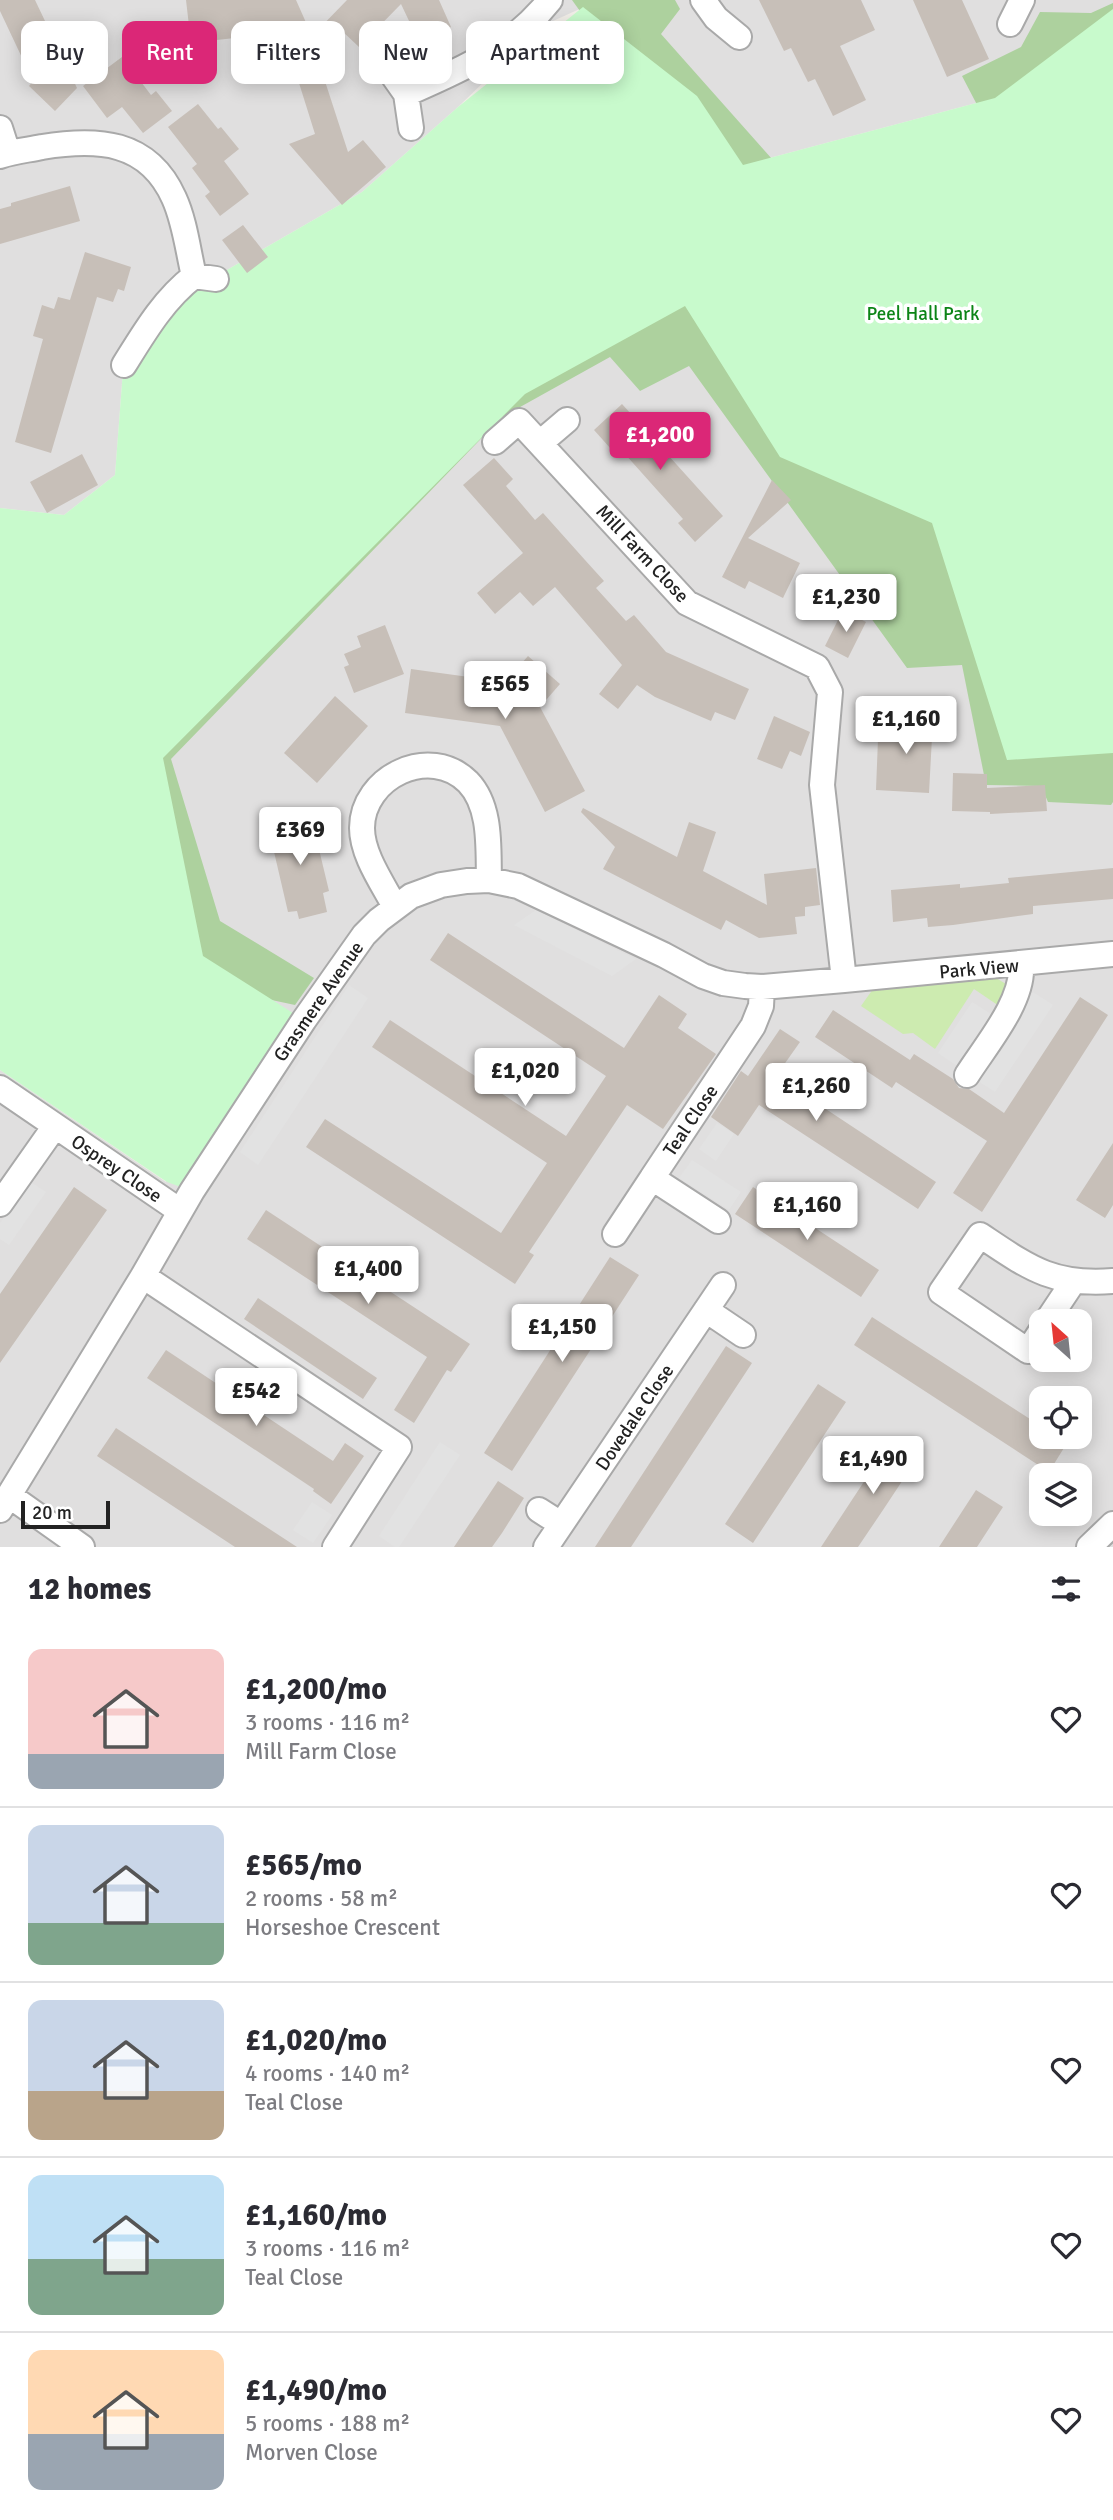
<!DOCTYPE html>
<html lang="en">
<head>
<meta charset="utf-8">
<style>
	body { margin:0; font-family:Signika,sans-serif; background:#f2f2f3; color:#2b2b33; height:100vh; display:flex; flex-direction:column; font-size:26px; white-space:nowrap }
	* { box-sizing:border-box; margin:0 }
	p { font-size:23px; color:#7c7c81 }
	.icon { flex:none; width:38px; height:38px; fill:none; stroke:currentColor; stroke-width:2; stroke-linecap:round; stroke-linejoin:round }
	.map { position:relative; height:1547px; overflow:hidden }
	.side { display:flex; flex-direction:column; background:#fff; flex:1 }
	.side>* { flex:none }
	.hud { position:absolute; left:21px; top:21px; width:700px; height:63px; display:flex; gap:14px }
	.needle { width:46px; rotate:333deg }
	.fabs { position:absolute; left:1029px; top:1309px; display:grid; gap:14px }
	.fabs a { display:grid; place-items:center; width:63px; height:63px; border-radius:14px; background:#fff; box-shadow:0 4px 18px #0003; font-size:35px }
	.scale { position:absolute; left:21px; bottom:18px; width:89px; box-sizing:border-box; padding-left:7px; border:4px solid #222; border-top:0; font-size:19px; line-height:24px; white-space:nowrap; color:#222; -webkit-text-stroke:5px #fff; paint-order:stroke }
	.price { position:absolute; translate:-50% -60px; padding:0 16px; border-radius:7px; background:#fff; color:#222; font-size:23px; line-height:46px; filter:drop-shadow(0 2px 4px #0008) }
	.price::after { content:''; position:absolute; left:50%; top:42px; width:21px; height:16px; margin-left:-10px; background:inherit; clip-path:polygon(0 0,100% 0,50% 100%) }
	.price.on { background:#db2777; color:#fff }
	ul { padding:0; list-style:none }
	li { display:flex; align-items:center; gap:21px; height:175px; padding:0 28px }
	li+li { border-top:2px solid #e1e1e2 }
	li span { display:grid; place-items:center; flex:none; width:196px; height:140px; border-radius:14px; color:#555 }
	li>.icon { margin-inline-start:auto }
	span .icon { width:84px; height:84px; fill:#fffc; stroke-width:1 }
	li b { font-size:30px }
	h2 { display:flex; justify-content:space-between; align-items:center; height:84px; padding:0 28px; font-size:30px }
	.pill { padding:0 24px; border-radius:14px; background:#fff; box-shadow:0 4px 18px #0003; font-size:24px; line-height:63px }
	.pill.on { background:#db2777; color:#fff }
	.map>svg:first-child { display:block }
	.residential { fill:#e0dfdf; fill-rule:evenodd }
	.grass { fill:#cdebb0 }
	.forest { fill:#add19e }
	.park { fill:#c8facc }
	.parking { fill:#e2e2e2 }
	.building { fill:#c7bfb8 }
	.lines { fill:none; stroke-linecap:round; stroke-linejoin:round }
	.minor-casing { stroke:#a9a9a9; stroke-width:28 }
	.minor { stroke:#fff; stroke-width:24 }
	.labels { text-anchor:middle; stroke-width:7; stroke-linejoin:round; paint-order:stroke }
	.park-label { font-size:19px; fill:#0c8416; stroke:#fff }
	.street-label { font-size:19px; fill:#222; stroke:#fff }
</style>
</head>
<body>
<div class="map">
<svg width="1113" height="1547" viewBox="0 0 1113 1547">
	<rect width="100%" height="100%" fill="#f2efe9"/>
	<path class="residential" d="M0,0H1113V9L995,98L743,165L584,7L542,26L458,107L362,192L168,304L123,370L115,475L64,515L0,508Z
		M685,306L1113,753V1547H0V1070L166,1182L203,956L163,758L525,394ZM1041,1321H1080V1360H1041ZM1041,1398H1080V1437H1041ZM1041,1475H1080V1514H1041Z"/>
	<path class="grass" d="M988,978H996L1006,984L1007,989L999,1006L974,989L935,1049L913,1033L903,1034L861,1006L873,989Z"/>
	<path class="forest" d="M572,0H675L680,9L661,34L796,186L1113,725V802L1111,805L1048,802L1041,786L986,785L962,665L907,668L689,366L640,391L610,357L502,417L171,759L220,921L314,978L295,1005L244,994L0,977L63,523L605,46Z
		M1113,3V71L997,143L962,76L1021,47L1040,12L1091,13Z"/>
	<path class="park" d="M583,7L697,96L743,165L995,98L1113,9V753L1007,760L932,523L780,457L685,306L525,394L163,758L203,956L304,1020L192,1191L167,1182L0,1070V508L64,515L115,475L123,370L168,304L362,192L458,107Z"/>
	<path class="parking" d="M536,910L636,959L612,976L514,925Z
		M349,985L368,998L258,1165L240,1152Z
		M1033,992L1053,1005L995,1092L975,1079Z
		M972,1002L991,1014L957,1066L938,1053Z
		M717,1123L734,1134L716,1161L699,1149Z
		M692,1160L741,1192L729,1210L679,1178Z
		M29,1181L46,1192L9,1245L0,1239V1223Z
		M440,1442L460,1455L399,1547H395L379,1536Z
		M312,1502L332,1515L313,1543L293,1530Z"/>
	<path class="building" d="M0,0H35L77,88L55,111L29,86L33,81L0,11Z
		M186,0H296L312,36L347,0H439L451,27L419,42L401,4L359,47L341,30L337,74L322,72L348,152L363,140L386,167L342,205L289,144L315,134L299,83L292,82L296,36L253,57L243,37L191,43Z
		M759,0H861L875,30L840,46L866,100L833,116L815,79L808,82L791,48L784,51Z
		M913,0H962L989,59L947,77Z
		M122,57L151,95L156,91L172,111L143,133L122,107L107,118L83,86Z
		M198,104L218,129L221,127L239,149L224,161L249,194L220,216L205,196L210,192L192,168L197,164L168,127Z
		M70,186L80,221L0,244V209L11,206V203Z
		M243,225L268,257L247,273L222,240Z
		M85,252L131,267L124,291L118,289L113,302L97,297L51,453L15,442L43,339L33,336L42,305L54,309L58,297L70,300Z
		M622,404L723,516L695,542L678,523L683,519L616,444L611,449L594,430Z
		M82,454L98,485L47,513L30,482Z
		M494,458L513,479L506,486L535,520L543,513L585,560L604,581L596,588L626,621L634,615L666,652L749,689L735,720L715,712L711,721L655,697L637,685L618,709L599,694L622,665L555,587L533,606L520,592L495,614L477,593L523,553L463,485Z
		M772,480L791,500L748,538L800,563L783,598L749,581L745,589L722,577Z
		M843,610L866,622L848,658L825,646Z
		M385,625L404,674L354,693L344,667L349,665L344,654L361,647L357,636Z
		M528,656L560,684L540,707L585,791L545,812L500,726L405,713L411,669L505,682Z
		M335,696L368,726L317,783L284,753Z
		M774,716L810,732L801,756L790,751L782,769L757,759Z
		M891,717L933,719L929,793L876,790L878,739L890,740Z
		M953,773L987,774V788L1045,785L1047,811L990,814V812L952,811Z
		M583,808L677,857L689,822L716,832L703,871L767,905L764,874L816,868L820,905L805,907V916L795,917L797,934L759,938L726,920L721,930L603,869L615,847L581,812Z
		M311,816L329,891L323,893L327,912L299,919L297,911L288,912L268,826Z
		M1113,868V899L1033,906V914L953,925L928,927L927,918L893,922L891,890L960,884V888L1009,883L1008,878Z
		M448,933L624,1048L659,995L687,1014L678,1028L716,1054L663,1129L627,1105L529,1252L534,1255L515,1284L306,1147L325,1119L501,1233L547,1163L372,1047L390,1020L566,1136L606,1076L430,960Z
		M1080,997L1108,1015L982,1212L953,1193L987,1141L896,1082L892,1088L815,1037L833,1010L910,1060L914,1054L953,1079L959,1088L969,1089L1004,1113Z
		M780,1029L800,1042L776,1076L936,1182L918,1209L759,1105L738,1136L711,1117L741,1071L748,1076Z
		M1113,1143V1205L1105,1218L1076,1200Z
		M74,1187L107,1210L0,1363V1294Z
		M753,1187L879,1270L861,1297L735,1214Z
		M266,1210L470,1344L451,1372L447,1370L414,1423L394,1410L427,1357L247,1239Z
		M610,1257L639,1275L512,1471L484,1453Z
		M258,1298L377,1378L363,1399L244,1319Z
		M872,1317L1041,1426V1437H1057L1067,1443L1049,1472L854,1345Z
		M726,1346L752,1363L631,1547H595Z
		M166,1350L333,1461L345,1443L364,1456L331,1504L313,1491L314,1489L147,1378Z
		M818,1384L846,1402L753,1543L725,1524Z
		M116,1428L199,1483L297,1547H235L153,1493L97,1456Z
		M894,1436L920,1454L883,1510L858,1547H821Z
		M498,1481L524,1498L502,1533L492,1547H454Z
		M976,1490L1003,1507L977,1547H939Z"/>
	<g class="lines">
		<g class="minor-casing">
			<path id="minor" d="M703,0L716,18L739,37
				M1010,24L1022,0
				M387,67L406,94L411,128
				M406,94C461,70 511,49 550,0
				M0,128L8,153
				M0,156C14,151 28,150 42,147C97,138 148,140 174,198C185,222 188,251 194,276
				M124,365C144,333 163,300 194,276L216,279
				M495,442L519,421L687,603L817,667L830,692L822,785L844,980
				M540,443L567,420
				M395,907C383,884 362,855 362,828C362,777 430,744 468,782C492,807 488,849 489,880
				M967,1075C986,1045 1024,1001 1021,965
				M0,1088L180,1211
				M0,1204L55,1126
				M718,1221L652,1178L753,1026L761,1006L762,987
				M615,1234L652,1178
				M143,1276L399,1447L335,1547
				M706,1310L743,1335
				M1047,1321L1073,1282
				M1041,1331L1028,1351L941,1292L980,1235C1028,1267 1052,1286 1113,1281
				M10,1496L82,1547
				M0,1510L143,1276L192,1191L304,1020L364,935L379,920L411,896L441,885L467,881L489,880L518,886L664,955L703,976L723,983L745,986L762,987L844,980L1113,954
				M539,1510L561,1524
				M546,1547L723,1285
				M1089,1547L1113,1524"/>
		</g>
		<use href="#minor" class="minor"/>
	</g>
	<g class="labels">
		<g class="park-label">
			<text x="923" y="320">Peel Hall Park</text>
		</g>
		<g class="street-label">
			<text transform="translate(643 553) rotate(47)" y="7">Mill Farm Close</text>
			<text transform="translate(979 968) rotate(-5)" y="7">Park View</text>
			<text transform="translate(318 1001) rotate(-55)" y="7">Grasmere Avenue</text>
			<text transform="translate(690 1120) rotate(-56)" y="7">Teal Close</text>
			<text transform="translate(117 1168) rotate(34)" y="7">Osprey Close</text>
			<text transform="translate(634 1417) rotate(-56)" y="7">Dovedale Close</text>
		</g>
	</g>
</svg>
<div class="fabs">
<a><svg class="needle" viewBox="-14 -14 28 28"><path d="M0-13l5 13h-10z" fill="#e53935"/><path d="M0 13l5-13h-10z" fill="#7c7c81"/></svg></a>
<a><svg class="icon" aria-label="locate" viewBox="0 0 24 24"><circle cx="12" cy="12" r="6"/><path d="M12 2v4M12 18v4M2 12h4M18 12h4"/></svg></a>
<a><svg class="icon" aria-label="layers" viewBox="0 0 24 24"><path d="M12 4l9 5-9 5-9-5zM3 14l9 5 9-5"/></svg></a>
</div>
<div class="scale">20 m</div>
<b class="price on" style="left:660px;top:472px">£1,200</b>
<b class="price" style="left:846px;top:634px">£1,230</b>
<b class="price" style="left:505px;top:721px">£565</b>
<b class="price" style="left:906px;top:756px">£1,160</b>
<b class="price" style="left:300px;top:867px">£369</b>
<b class="price" style="left:525px;top:1108px">£1,020</b>
<b class="price" style="left:816px;top:1123px">£1,260</b>
<b class="price" style="left:807px;top:1242px">£1,160</b>
<b class="price" style="left:368px;top:1306px">£1,400</b>
<b class="price" style="left:562px;top:1364px">£1,150</b>
<b class="price" style="left:256px;top:1428px">£542</b>
<b class="price" style="left:873px;top:1496px">£1,490</b>
<div class="hud">
<a class="pill">Buy</a>
<a class="pill on">Rent</a>
<a class="pill">Filters</a>
<a class="pill">New</a>
<a class="pill">Apartment</a>
</div>
</div>
<section class="side">
<h2>12 homes<svg class="icon" aria-label="filters" viewBox="0 0 24 24"><path d="M4 7h16M4 17h16"/><circle cx="9" cy="7" r="2"/><circle cx="15" cy="17" r="2"/></svg></h2>
<ul>
<li><span style="background:linear-gradient(#f6c9c9 75%,#9aa5b1 0)"><svg class="icon" aria-label="home" viewBox="0 0 24 24"><path d="M3 11l9-7 9 7M6 9v11h12V9"/></svg></span><div><b>£1,200/mo</b><p>3 rooms · 116 m²</p><p>Mill Farm Close</p></div><svg class="icon" aria-label="heart" viewBox="0 0 24 24"><path d="M12 20l-8-8c-3-5 5-10 8-4 3-6 11-1 8 4z"/></svg></li>
<li><span style="background:linear-gradient(#c9d6e8 70%,#7fa58c 0)"><svg class="icon" aria-label="home" viewBox="0 0 24 24"><path d="M3 11l9-7 9 7M6 9v11h12V9"/></svg></span><div><b>£565/mo</b><p>2 rooms · 58 m²</p><p>Horseshoe Crescent</p></div><svg class="icon" aria-label="heart" viewBox="0 0 24 24"><path d="M12 20l-8-8c-3-5 5-10 8-4 3-6 11-1 8 4z"/></svg></li>
<li><span style="background:linear-gradient(#c9d6e8 65%,#b9a48a 0)"><svg class="icon" aria-label="home" viewBox="0 0 24 24"><path d="M3 11l9-7 9 7M6 9v11h12V9"/></svg></span><div><b>£1,020/mo</b><p>4 rooms · 140 m²</p><p>Teal Close</p></div><svg class="icon" aria-label="heart" viewBox="0 0 24 24"><path d="M12 20l-8-8c-3-5 5-10 8-4 3-6 11-1 8 4z"/></svg></li>
<li><span style="background:linear-gradient(#bfe0f5 60%,#7fa58c 0)"><svg class="icon" aria-label="home" viewBox="0 0 24 24"><path d="M3 11l9-7 9 7M6 9v11h12V9"/></svg></span><div><b>£1,160/mo</b><p>3 rooms · 116 m²</p><p>Teal Close</p></div><svg class="icon" aria-label="heart" viewBox="0 0 24 24"><path d="M12 20l-8-8c-3-5 5-10 8-4 3-6 11-1 8 4z"/></svg></li>
<li><span style="background:linear-gradient(#ffd9b3 60%,#9aa5b1 0)"><svg class="icon" aria-label="home" viewBox="0 0 24 24"><path d="M3 11l9-7 9 7M6 9v11h12V9"/></svg></span><div><b>£1,490/mo</b><p>5 rooms · 188 m²</p><p>Morven Close</p></div><svg class="icon" aria-label="heart" viewBox="0 0 24 24"><path d="M12 20l-8-8c-3-5 5-10 8-4 3-6 11-1 8 4z"/></svg></li>
</ul>
</section>
</body>
</html>
